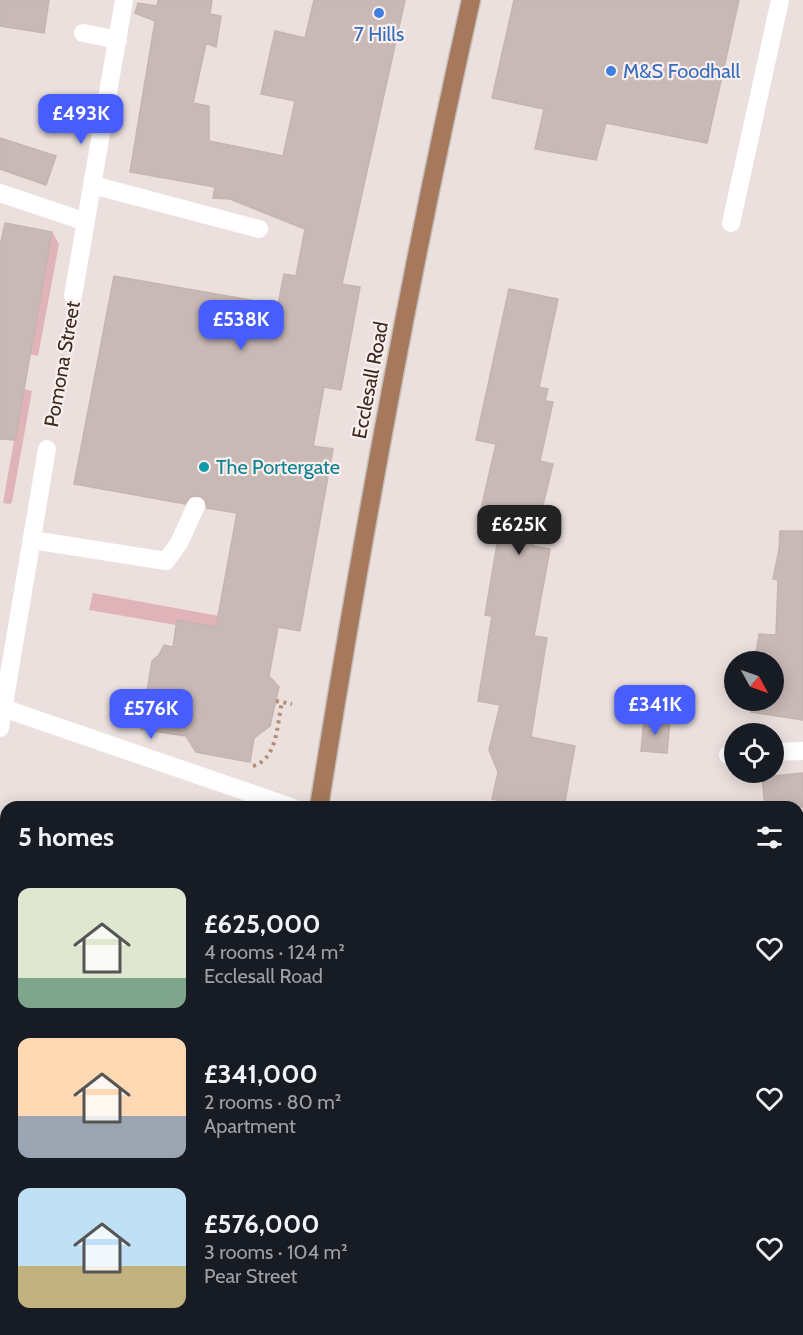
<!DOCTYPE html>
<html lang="en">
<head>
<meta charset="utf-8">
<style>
	body { margin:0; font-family:Cabin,sans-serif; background:#20242c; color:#f1f3f6; height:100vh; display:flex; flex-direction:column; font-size:22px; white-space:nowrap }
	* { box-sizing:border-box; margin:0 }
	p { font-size:20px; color:#9ea1a6 }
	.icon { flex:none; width:33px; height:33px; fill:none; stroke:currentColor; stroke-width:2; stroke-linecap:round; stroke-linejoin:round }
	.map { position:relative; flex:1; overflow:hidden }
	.drawer { position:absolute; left:0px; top:801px; width:804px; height:534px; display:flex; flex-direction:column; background:#171b24; border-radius:18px 18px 0 0; box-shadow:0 3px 15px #0003 }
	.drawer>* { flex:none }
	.needle { width:39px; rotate:130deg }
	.tools { position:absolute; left:724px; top:651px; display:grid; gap:12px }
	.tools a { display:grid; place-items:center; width:60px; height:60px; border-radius:50%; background:#171b24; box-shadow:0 3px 15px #0003; font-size:30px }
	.price { position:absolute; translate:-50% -51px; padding:0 14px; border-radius:12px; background:#475dff; color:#fff; font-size:20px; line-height:39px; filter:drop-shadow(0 2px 3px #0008) }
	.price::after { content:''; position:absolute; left:50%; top:36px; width:18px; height:14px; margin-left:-9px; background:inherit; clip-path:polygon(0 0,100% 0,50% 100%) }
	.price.active { background:#222; color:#fff }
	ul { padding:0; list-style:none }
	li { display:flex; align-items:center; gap:18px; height:150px; padding:0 18px }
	li span { display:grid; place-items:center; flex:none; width:168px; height:120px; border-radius:12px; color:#555 }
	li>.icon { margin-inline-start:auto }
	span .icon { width:72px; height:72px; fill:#fffc; stroke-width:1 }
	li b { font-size:26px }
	h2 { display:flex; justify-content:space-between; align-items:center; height:72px; padding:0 18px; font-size:26px }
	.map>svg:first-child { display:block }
	.green { fill:#dfb3b7 }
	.building { fill:#c9b9b6; stroke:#c5b4af; stroke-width:1.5 }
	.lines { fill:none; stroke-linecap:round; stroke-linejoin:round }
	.major-casing { stroke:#c4bebb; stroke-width:21 }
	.path { stroke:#b38c7a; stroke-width:4; stroke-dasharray:3 4.5; stroke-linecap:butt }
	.minor { stroke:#fff; stroke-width:18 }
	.major { stroke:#a6785c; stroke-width:18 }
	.shop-dot { fill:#3f7fe0; stroke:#f8efee; stroke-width:2 }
	.culture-dot { fill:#0f9aa8; stroke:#f8efee; stroke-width:2 }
	.labels { text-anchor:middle; stroke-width:4.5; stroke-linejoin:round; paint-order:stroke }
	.shop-label { font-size:20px; fill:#366cbe; stroke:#f8efee }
	.street-label { font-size:20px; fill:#3c281d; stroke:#f8efee }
	.culture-label { font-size:20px; fill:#0d838f; stroke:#f8efee; text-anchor:start }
</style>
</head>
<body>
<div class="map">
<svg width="803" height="1335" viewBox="0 0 803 1335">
	<rect width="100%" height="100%" fill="#ebe0dd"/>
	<path class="green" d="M52,232L59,244L38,356L29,354Z
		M23,389L32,391L12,502L10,504L3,503Z
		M93,593L274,626L271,637L176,625L89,610Z"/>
	<path class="building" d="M0,0H49L44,33L0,26Z
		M158,0H212L210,14L221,16L216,47L206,43L193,103L209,106V141L283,156L295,101L261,94L275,31L305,38L314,0H405L342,284L360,287L341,390L324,387L313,446L333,449L300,631L278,627L269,676L279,687L270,726L254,738L250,762L196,752L186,736L141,729L152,661L159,655L164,645L173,647L177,620L216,627L237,513L207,508L205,500L200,496L190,497L185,504L74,484L114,276L278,305L284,274L296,276L305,229L230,199L213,198L215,187L130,172L155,21L135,13L138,3L157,6Z
		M514,0H739L707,143L606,123L596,160L535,149L544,109L492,98Z
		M0,138L56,156L46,185L0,169Z
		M5,223L52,232L15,440L0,439V246Z
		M509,289L558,299L539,387L548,389L545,401L553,402L540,461L553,464L533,546L550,549L534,636L547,638L531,737L575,746L564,807H529L492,799L498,772L489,750L500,705L478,701L492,616L485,615L500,527L478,522L496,444L476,440Z
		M780,531H803V720L751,712L752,700H774V662L755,660L759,634L776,635L778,580L773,579L779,550Z
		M644,719L670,721L667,753L641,751Z
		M803,773V807H765L762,777Z"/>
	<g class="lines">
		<g class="major-casing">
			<path id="major" d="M319,807C362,537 411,267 471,0
				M164,1335L169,1329
				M197,1335L198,1329"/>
		</g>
		<path class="path" d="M51,425L69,320
			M276,701L292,704
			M253,766C278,759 277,723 282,702"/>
		<path class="minor" d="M83,33L118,40
			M93,185L259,229
			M0,193L86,222
			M731,223L780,0
			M73,296L124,0
			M32,540L166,561L179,543L196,506
			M0,707L291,807
			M0,728L47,449
			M774,752L803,751
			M728,755L735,754
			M0,975L6,976"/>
		<use href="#major" class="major"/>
	</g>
	<g class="shop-dot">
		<circle cx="379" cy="13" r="6"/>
		<circle cx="611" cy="71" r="6"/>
	</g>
	<circle class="culture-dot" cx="204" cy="467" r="6"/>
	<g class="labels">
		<g class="shop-label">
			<text x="379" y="41">7 Hills</text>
			<text x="623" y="78" text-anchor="start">M&amp;S Foodhall</text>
		</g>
		<g class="street-label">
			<text transform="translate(62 364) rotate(-80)" y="7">Pomona Street</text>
			<text transform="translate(370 380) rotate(-79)" y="7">Ecclesall Road</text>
		</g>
		<g class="culture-label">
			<text x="216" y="474">The Portergate</text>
		</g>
	</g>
</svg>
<div class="tools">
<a><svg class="needle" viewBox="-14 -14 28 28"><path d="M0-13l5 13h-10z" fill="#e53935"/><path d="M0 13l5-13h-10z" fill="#9ea1a6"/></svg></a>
<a><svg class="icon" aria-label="locate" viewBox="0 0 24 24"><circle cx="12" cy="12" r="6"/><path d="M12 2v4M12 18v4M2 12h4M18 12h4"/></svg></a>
</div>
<b class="price" style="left:81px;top:145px">£493K</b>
<b class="price" style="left:241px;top:351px">£538K</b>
<b class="price active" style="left:519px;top:556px">£625K</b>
<b class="price" style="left:655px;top:736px">£341K</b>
<b class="price" style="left:151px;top:740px">£576K</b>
<section class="drawer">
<h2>5 homes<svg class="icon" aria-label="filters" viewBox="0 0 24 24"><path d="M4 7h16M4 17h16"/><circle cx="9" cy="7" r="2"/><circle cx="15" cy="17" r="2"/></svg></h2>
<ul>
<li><span style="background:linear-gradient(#dfe7d0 75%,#7fa58c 0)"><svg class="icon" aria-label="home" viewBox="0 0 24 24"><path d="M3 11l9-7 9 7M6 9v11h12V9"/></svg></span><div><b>£625,000</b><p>4 rooms · 124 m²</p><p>Ecclesall Road</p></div><svg class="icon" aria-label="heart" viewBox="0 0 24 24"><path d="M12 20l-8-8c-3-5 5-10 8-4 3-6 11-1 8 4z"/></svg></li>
<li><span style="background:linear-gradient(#ffd9b3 65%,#9aa5b1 0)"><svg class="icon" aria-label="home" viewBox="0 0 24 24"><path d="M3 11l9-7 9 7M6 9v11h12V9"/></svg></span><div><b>£341,000</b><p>2 rooms · 80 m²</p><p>Apartment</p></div><svg class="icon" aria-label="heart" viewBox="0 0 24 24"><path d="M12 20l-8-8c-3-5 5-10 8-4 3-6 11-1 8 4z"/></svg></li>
<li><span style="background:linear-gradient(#bfe0f5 65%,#c2b280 0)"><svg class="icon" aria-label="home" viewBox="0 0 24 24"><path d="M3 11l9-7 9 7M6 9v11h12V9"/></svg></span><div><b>£576,000</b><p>3 rooms · 104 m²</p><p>Pear Street</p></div><svg class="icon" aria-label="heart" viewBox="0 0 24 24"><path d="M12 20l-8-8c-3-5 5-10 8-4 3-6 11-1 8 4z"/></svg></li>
</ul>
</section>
</div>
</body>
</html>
